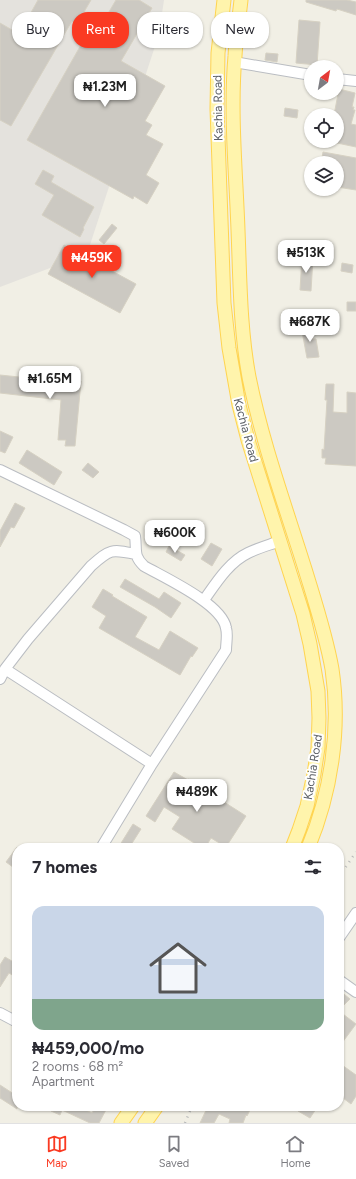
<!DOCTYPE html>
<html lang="en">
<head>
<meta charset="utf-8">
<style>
	body { margin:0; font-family:Figtree,sans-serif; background:#f7f7f7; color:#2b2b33; height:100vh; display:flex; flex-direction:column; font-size:15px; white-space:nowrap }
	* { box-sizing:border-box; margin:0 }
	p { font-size:13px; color:#7c7c81 }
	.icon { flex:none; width:22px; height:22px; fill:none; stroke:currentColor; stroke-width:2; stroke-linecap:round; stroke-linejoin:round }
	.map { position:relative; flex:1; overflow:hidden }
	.panel { position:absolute; left:12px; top:843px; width:332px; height:268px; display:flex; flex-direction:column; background:#fff; border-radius:16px; box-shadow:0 1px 3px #0004 }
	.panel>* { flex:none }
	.banner { position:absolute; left:12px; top:12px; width:332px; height:36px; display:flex; gap:8px }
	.needle { width:26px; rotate:31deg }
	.tools { position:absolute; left:304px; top:60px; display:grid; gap:8px }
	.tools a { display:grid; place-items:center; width:40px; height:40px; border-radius:50%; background:#fff; box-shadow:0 1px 3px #0004; font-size:20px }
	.price { position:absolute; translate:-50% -34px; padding:0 9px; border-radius:8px; background:#fff; color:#222; font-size:13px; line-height:26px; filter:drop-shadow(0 1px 2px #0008) }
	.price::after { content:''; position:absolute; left:50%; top:24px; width:12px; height:9px; margin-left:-6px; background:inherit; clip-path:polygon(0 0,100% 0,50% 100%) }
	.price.on { background:#fa3a22; color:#fff }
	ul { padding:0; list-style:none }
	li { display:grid; align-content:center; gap:8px; height:212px; padding:0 20px }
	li+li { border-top:1px solid #e1e1e2 }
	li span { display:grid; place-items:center; height:124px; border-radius:12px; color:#555 }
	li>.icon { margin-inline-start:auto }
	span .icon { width:72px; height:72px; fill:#fffc; stroke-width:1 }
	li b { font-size:17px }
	h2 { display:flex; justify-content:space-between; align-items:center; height:48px; padding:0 20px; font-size:17px }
	.chip { padding:0 14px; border-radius:16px; background:#fff; box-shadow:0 1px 3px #0004; font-size:14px; line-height:36px }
	.chip.on { background:#fa3a22; color:#fff }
	.tabs { display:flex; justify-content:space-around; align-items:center; height:56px; border-top:1px solid #e1e1e2; background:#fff; font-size:11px; color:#7c7c81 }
	.tabs a { display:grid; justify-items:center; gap:2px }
	.tabs .on { color:#fa3a22 }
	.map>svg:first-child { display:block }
	.industrial { fill:#e4e2dd }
	.building { fill:#ccc9c2; stroke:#d6d1c3 }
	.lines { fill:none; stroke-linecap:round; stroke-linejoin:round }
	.minor-casing { stroke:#babdc2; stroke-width:12 }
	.major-casing { stroke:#ffd450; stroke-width:15 }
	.minor { stroke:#fff; stroke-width:10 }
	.major { stroke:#fff4ac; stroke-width:13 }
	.rail { stroke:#b7b8b8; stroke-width:2.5; stroke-dasharray:1 5; stroke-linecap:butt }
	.labels { text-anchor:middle; stroke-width:4; stroke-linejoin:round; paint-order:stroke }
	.street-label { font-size:12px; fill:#5d6167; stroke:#fff }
</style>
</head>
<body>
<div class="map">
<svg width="356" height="1123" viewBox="0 0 356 1123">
	<rect width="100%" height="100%" fill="#f1efe5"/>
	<path class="industrial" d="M0,0H164L159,34L87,254L0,287Z"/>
	<path class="building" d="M38,0H91L77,24L72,21L11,126L0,120V23L19,34Z
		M116,0H139L152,8L121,61L165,86L145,121L152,125L146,135L163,144L146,175L159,183L147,204L134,196L133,199L27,140L86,36L84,34L92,22L100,27Z
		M306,0H347L356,2V15L337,9L336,11L306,2Z
		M299,20L320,22L317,65L296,63Z
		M266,53L278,54L277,62L265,60Z
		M339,89L355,93L352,107H354L353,110H355L351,124L356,125V147L337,143V115H334Z
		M285,108L298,110L297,118L284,116Z
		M323,152L356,158V190L337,187V163H321Z
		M43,170L54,176L51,182L94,207L83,228L84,229L80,237L42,215L54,195L35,184Z
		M112,224L117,228L104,244L99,240Z
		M64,245L136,284L120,313L48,274Z
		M302,257L313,258L311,291L300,290Z
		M342,263L353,265L352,273L341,271Z
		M347,302H356V311H347Z
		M310,325L312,339H316L319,357L307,358L301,326Z
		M0,375L57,381L56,385L71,387L72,381H81L75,446H65L66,440H58L61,400L0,393Z
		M326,384H334L333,412L347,413V392L356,393V466L325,464L326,458H322V449L324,450L327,400H325Z
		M0,431L13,437L5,453L0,451Z
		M27,450L62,472L54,485L19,463Z
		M88,463L99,472L93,478L82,470Z
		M15,503L25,508L14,528L11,527L0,547V531Z
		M211,543L222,549L212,566L201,559Z
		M169,546L185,555L181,561L166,552Z
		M125,579L159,599L164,592L181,603L171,618L155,607L120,587Z
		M103,589L113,595L112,596L147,617L135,637L159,650L170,631L198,648L192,657L191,656L180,675L99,628L106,616L92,607Z
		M174,772L188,780V779L246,816L226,847L211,838L205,848H202L172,829L180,817L164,807L155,822L146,816Z
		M133,824L141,829L129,848H118Z
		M17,847V870L6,862Z
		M5,957L17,964V978L9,973L0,987V965Z
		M339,990L350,999L339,1010Z
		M339,1011L356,1024L339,1047Z
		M342,1065L356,1075V1096L351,1104L339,1095V1070Z
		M0,1085L17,1096V1109L0,1098Z
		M54,1106H77L92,1113L96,1106H108L99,1123H90L62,1110L60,1115L51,1111Z
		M208,1106H252L247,1116L246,1115L243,1123H229L230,1119L219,1114L214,1123H200Z
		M301,1106H318L310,1118L298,1111Z"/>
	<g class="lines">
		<g class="minor-casing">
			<path id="minor" d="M234,62L311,75
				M337,79L356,81
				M0,470L124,530L135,536C137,550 133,556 144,566C165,578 222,604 226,628C228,635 226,643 226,650L152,764L101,848
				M204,600C216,583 229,562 248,553C258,548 269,545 280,541
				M5,669L152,764
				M0,679L5,669L28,639L91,566C110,549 111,549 136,554
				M339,938L356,913
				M339,980L356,992
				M0,1013L17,1022"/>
		</g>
		<g class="major-casing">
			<path id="major" d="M224,0L218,53L217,109L224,303L229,348L239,405L248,440L303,614L310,644L318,691L319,718L318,748L314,774L307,806L299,830L292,848
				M241,0C239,19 236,37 235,56C230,112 236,174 238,230C240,279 240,329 249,377C262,442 285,505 305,569C315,602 326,635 332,669C341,729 331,793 308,848
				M121,1123L133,1106
				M145,1123L157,1106"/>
		</g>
		<use href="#minor" class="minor"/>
		<use href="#major" class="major"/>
		<path class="rail" d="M339,877L356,852
			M185,1123L192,1106"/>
	</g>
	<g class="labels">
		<g class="street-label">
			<text transform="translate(218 108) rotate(-91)" y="4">Kachia Road</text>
			<text transform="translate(246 430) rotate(75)" y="4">Kachia Road</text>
			<text transform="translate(313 767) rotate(-81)" y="4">Kachia Road</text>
		</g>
	</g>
</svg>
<div class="tools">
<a><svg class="needle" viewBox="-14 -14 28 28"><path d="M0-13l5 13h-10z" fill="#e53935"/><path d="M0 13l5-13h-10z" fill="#7c7c81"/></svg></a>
<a><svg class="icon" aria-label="locate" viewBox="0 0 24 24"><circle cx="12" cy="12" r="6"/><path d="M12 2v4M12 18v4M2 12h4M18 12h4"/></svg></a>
<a><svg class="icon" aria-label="layers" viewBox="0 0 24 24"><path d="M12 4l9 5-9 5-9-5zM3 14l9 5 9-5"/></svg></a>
</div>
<b class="price" style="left:105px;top:108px">₦1.23M</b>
<b class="price" style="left:306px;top:274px">₦513K</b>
<b class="price on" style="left:92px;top:279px">₦459K</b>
<b class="price" style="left:310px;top:343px">₦687K</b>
<b class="price" style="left:50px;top:400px">₦1.65M</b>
<b class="price" style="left:175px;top:554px">₦600K</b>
<b class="price" style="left:197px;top:813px">₦489K</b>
<div class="banner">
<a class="chip">Buy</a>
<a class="chip on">Rent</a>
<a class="chip">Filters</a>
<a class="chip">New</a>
</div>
<section class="panel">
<h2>7 homes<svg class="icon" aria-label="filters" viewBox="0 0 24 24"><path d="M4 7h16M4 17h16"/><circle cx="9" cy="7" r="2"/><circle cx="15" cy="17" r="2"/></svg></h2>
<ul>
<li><span style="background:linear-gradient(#c9d6e8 75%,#7fa58c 0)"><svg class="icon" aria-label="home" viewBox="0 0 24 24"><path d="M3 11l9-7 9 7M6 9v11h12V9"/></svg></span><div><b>₦459,000/mo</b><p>2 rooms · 68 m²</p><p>Apartment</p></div></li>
</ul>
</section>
</div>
<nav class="tabs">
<a class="on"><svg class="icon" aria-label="map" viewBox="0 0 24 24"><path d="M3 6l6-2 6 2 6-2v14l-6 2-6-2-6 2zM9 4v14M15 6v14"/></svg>Map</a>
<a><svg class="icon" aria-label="saved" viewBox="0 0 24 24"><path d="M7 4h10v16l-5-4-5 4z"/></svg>Saved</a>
<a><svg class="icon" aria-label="home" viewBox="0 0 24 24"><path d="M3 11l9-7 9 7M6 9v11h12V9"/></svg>Home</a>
</nav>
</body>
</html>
